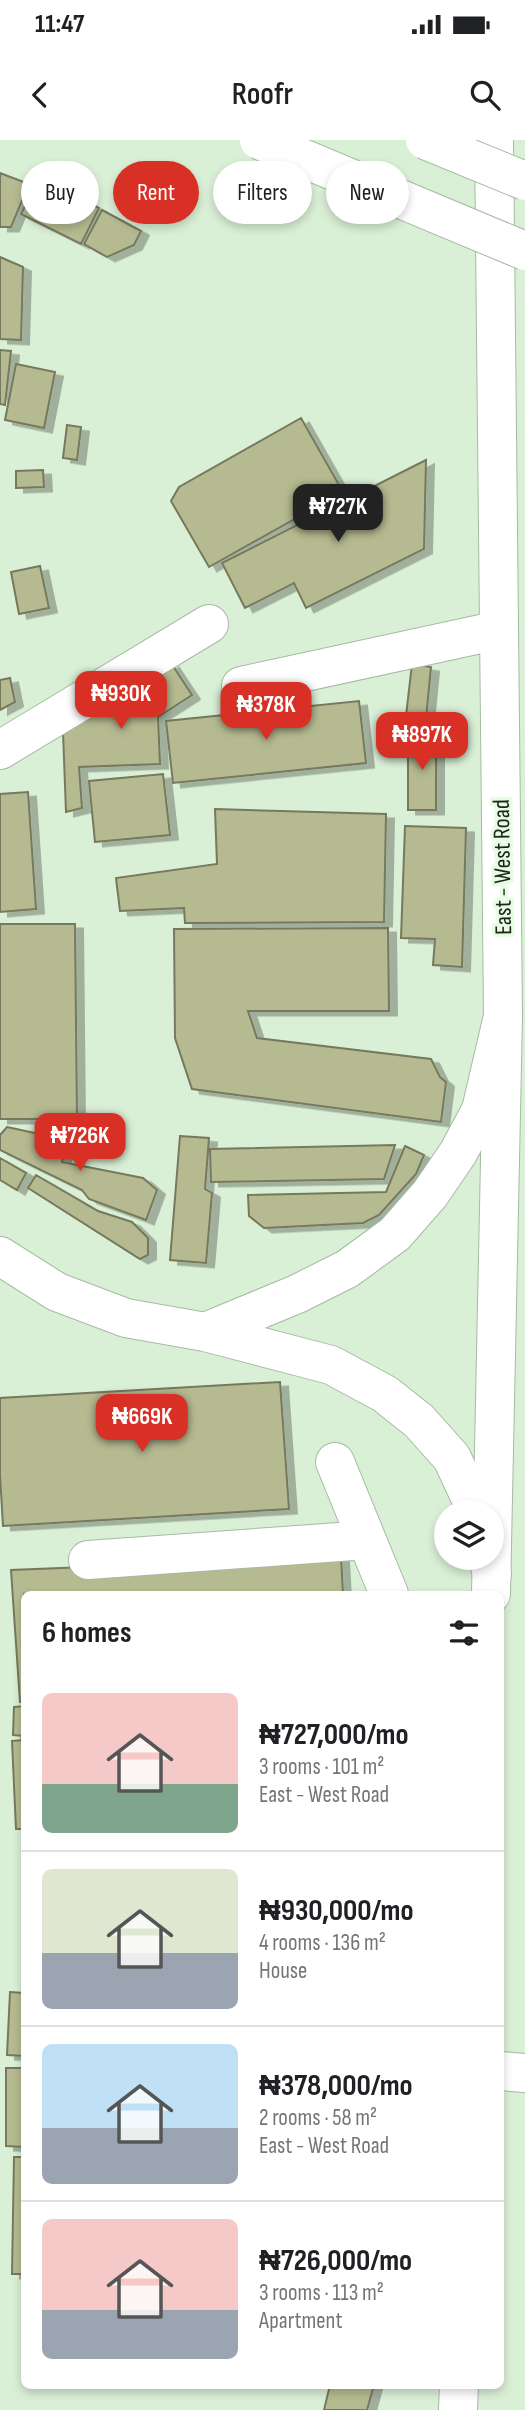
<!DOCTYPE html>
<html lang="en">
<head>
<meta charset="utf-8">
<style>
	body { margin:0; font-family:"Sofia Sans Condensed",sans-serif; background:#f6f6f6; color:#202124; height:100vh; display:flex; flex-direction:column; font-size:26px; white-space:nowrap }
	* { box-sizing:border-box; margin:0 }
	p { font-size:23px; color:#757577 }
	.icon { flex:none; width:38px; height:38px; fill:none; stroke:currentColor; stroke-width:2; stroke-linecap:round; stroke-linejoin:round }
	.map { position:relative; flex:1; overflow:hidden }
	.sheet { position:absolute; left:21px; top:1451px; width:483px; height:798px; display:flex; flex-direction:column; background:#fff; border-radius:10px; box-shadow:0 4px 10px #0003 }
	.sheet>* { flex:none }
	.top-card { position:absolute; left:21px; top:21px; width:483px; height:63px; display:flex; gap:14px }
	.fabs { position:absolute; left:434px; top:1360px; display:grid; gap:14px }
	.fabs a { display:grid; place-items:center; width:70px; height:70px; border-radius:50%; background:#fff; box-shadow:0 4px 10px #0003; font-size:35px }
	.price { position:absolute; translate:-50% -60px; padding:0 16px; border-radius:14px; background:#d93025; color:#fff; font-size:23px; line-height:46px; filter:drop-shadow(0 2px 4px #0008) }
	.price::after { content:''; position:absolute; left:50%; top:42px; width:21px; height:16px; margin-left:-10px; background:inherit; clip-path:polygon(0 0,100% 0,50% 100%) }
	.price.on { background:#222; color:#fff }
	ul { padding:0; list-style:none }
	li { display:flex; align-items:center; gap:21px; height:175px; padding:0 21px }
	li+li { border-top:2px solid #e0e0e0 }
	li span { display:grid; place-items:center; flex:none; width:196px; height:140px; border-radius:10px; color:#555 }
	li>.icon { margin-inline-start:auto }
	span .icon { width:84px; height:84px; fill:#fffc; stroke-width:1 }
	li b { font-size:30px }
	h2 { display:flex; justify-content:space-between; align-items:center; height:84px; padding:0 21px; font-size:30px }
	.tag { padding:0 24px; border-radius:32px; background:#fff; box-shadow:0 4px 10px #0003; font-size:24px; line-height:63px }
	.tag.on { background:#d93025; color:#fff }
	.status { display:flex; justify-content:space-between; align-items:center; height:49px; padding:0 35px; background:#fff; direction:ltr }
	.status svg { height:19px; fill:currentColor }
	header { display:flex; justify-content:space-between; align-items:center; height:91px; padding:0 21px; background:#fff; font-size:32px; font-weight:600 }
	.map>svg:first-child { display:block }
	.building { fill:#b6ba90; stroke:#76795d; stroke-width:2; filter:url(#shadow) }
	.lines { fill:none; stroke-linecap:round; stroke-linejoin:round }
	.minor-casing { stroke:#a6bba3; stroke-width:40 }
	.major-casing { stroke:#a6bba3; stroke-width:40 }
	.highway-casing { stroke:#a6bba3; stroke-width:40 }
	.minor { stroke:#fff; stroke-width:38 }
	.major { stroke:#fff; stroke-width:38 }
	.highway { stroke:#fff; stroke-width:38 }
	.highway-bridge-casing { stroke:#a6bba3; stroke-width:40; stroke-linecap:butt }
	.highway-bridge { stroke:#fff; stroke-width:38 }
	.labels { text-anchor:middle; stroke-width:7; stroke-linejoin:round; paint-order:stroke }
	.street-label { font-size:24px; fill:#1d251b; stroke:#e7fde3 }
</style>
</head>
<body>
<div class="status"><b>11:47</b><svg viewBox="0 0 49 12"><path d="M0 12V9h3v3zM5 12V6h3v6zM10 12V3h3v9zM15 12V0h3v12zM26 1h20v11H26zM47 4h2v5h-2z"/></svg></div>
<header><svg class="icon" aria-label="back" viewBox="0 0 24 24"><path d="M15 5l-7 7 7 7"/></svg>Roofr<svg class="icon" aria-label="search" viewBox="0 0 24 24"><circle cx="10" cy="10" r="6"/><path d="M15 15l6 6"/></svg></header>
<div class="map">
<svg width="525" height="2270" viewBox="0 0 525 2270">
	<defs>
		<filter id="shadow"><feDropShadow dx="8" dy="4.5" stdDeviation="0" flood-color="#0004"/></filter>
	</defs>
	<rect width="100%" height="100%" fill="#daf0d6"/>
	<path class="building" d="M0,33L29,44L11,87H0Z
		M39,38L99,68L81,104L21,74Z
		M102,70L141,91L134,105L107,117L84,104Z
		M0,117L23,127L21,200L0,199Z
		M0,210L11,211L5,265L0,264Z
		M16,224L55,232L44,288L5,280Z
		M301,278L343,352L209,427L171,361L179,347Z
		M67,285L81,287L77,320L63,318Z
		M426,320L424,409L306,468L294,443L245,468L222,423Z
		M43,330L44,347L16,348V331Z
		M40,426L49,468L19,474L11,432Z
		M171,523L192,555L158,577L160,624L79,627L82,668L66,672L63,592Z
		M412,524L431,527L426,578L406,576Z
		M10,538L15,562L0,570V540Z
		M359,561L366,623L173,643L166,581Z
		M408,593H436V670H408Z
		M163,634L170,695L95,702L89,641Z
		M28,652L36,769L0,772V654Z
		M215,669L386,674L384,782L185,783L184,768L120,771L116,738L217,724Z
		M405,686L466,688L462,827L433,825L435,799L401,798Z
		M0,784H75L77,979H0Z
		M388,788L389,871H248L257,898L431,919L440,937L446,942L441,982L192,949L175,898L174,789Z
		M7,987L67,1000L62,1022L143,1038L157,1050L146,1080L89,1059L82,1050L0,1010V995Z
		M180,996L209,998L205,1049L212,1053L206,1123L170,1120Z
		M395,1005L384,1039L211,1042L210,1009Z
		M405,1006L424,1015L416,1034L379,1075L363,1083L264,1088L249,1076L248,1055L386,1052Z
		M0,1018L26,1033L17,1050L0,1040Z
		M36,1035L98,1071L132,1082L148,1098V1115L140,1119L28,1048Z
		M280,1242L289,1369L3,1386L0,1335V1258Z
		M341,1417L343,1454H24V1561L20,1562L11,1430Z
		M24,1566V1596L13,1595L14,1567Z
		M24,1600V1689H16L12,1601Z
		M10,1852L24,1853V1916L7,1915Z
		M6,1928H24V2007L6,2006Z
		M14,2017H24V2134H12Z
		M330,2245H374L367,2270H324Z"/>
	<g class="lines">
		<g class="minor-casing">
			<path id="minor" d="M241,546L499,490
				M0,610L209,484
				M335,1322L389,1454
				M88,1420L367,1400"/>
		</g>
		<g class="major-casing">
			<path id="major" d="M491,1454L503,876L494,0
				M500,1931L525,1933
				M458,2270L459,2245"/>
		</g>
		<g class="highway-casing">
			<path id="highway" d="M0,1116L57,1152L126,1178L205,1192L331,1225L385,1254L419,1281L452,1318L477,1372
				M205,1192L297,1154L347,1129L395,1094L430,1054L458,1013L481,970L503,876
				M488,1418L492,1434"/>
		</g>
		<use href="#minor" class="minor"/>
		<use href="#major" class="major"/>
		<use href="#highway" class="highway"/>
		<g class="highway-bridge-casing">
			<path id="highway-bridge" d="M259,0L525,111
				M425,0L525,41"/>
		</g>
		<use href="#highway-bridge" class="highway-bridge"/>
	</g>
	<g class="labels">
		<g class="street-label">
			<text transform="translate(502 727) rotate(-91)" y="8">East - West Road</text>
		</g>
	</g>
</svg>
<div class="fabs">
<a><svg class="icon" aria-label="layers" viewBox="0 0 24 24"><path d="M12 4l9 5-9 5-9-5zM3 14l9 5 9-5"/></svg></a>
</div>
<b class="price on" style="left:338px;top:404px">₦727K</b>
<b class="price" style="left:121px;top:591px">₦930K</b>
<b class="price" style="left:266px;top:602px">₦378K</b>
<b class="price" style="left:422px;top:632px">₦897K</b>
<b class="price" style="left:80px;top:1033px">₦726K</b>
<b class="price" style="left:142px;top:1314px">₦669K</b>
<div class="top-card">
<a class="tag">Buy</a>
<a class="tag on">Rent</a>
<a class="tag">Filters</a>
<a class="tag">New</a>
</div>
<section class="sheet">
<h2>6 homes<svg class="icon" aria-label="filters" viewBox="0 0 24 24"><path d="M4 7h16M4 17h16"/><circle cx="9" cy="7" r="2"/><circle cx="15" cy="17" r="2"/></svg></h2>
<ul>
<li><span style="background:linear-gradient(#f6c9c9 65%,#7fa58c 0)"><svg class="icon" aria-label="home" viewBox="0 0 24 24"><path d="M3 11l9-7 9 7M6 9v11h12V9"/></svg></span><div><b>₦727,000/mo</b><p>3 rooms · 101 m²</p><p>East - West Road</p></div></li>
<li><span style="background:linear-gradient(#dfe7d0 60%,#9aa5b1 0)"><svg class="icon" aria-label="home" viewBox="0 0 24 24"><path d="M3 11l9-7 9 7M6 9v11h12V9"/></svg></span><div><b>₦930,000/mo</b><p>4 rooms · 136 m²</p><p>House</p></div></li>
<li><span style="background:linear-gradient(#bfe0f5 60%,#9aa5b1 0)"><svg class="icon" aria-label="home" viewBox="0 0 24 24"><path d="M3 11l9-7 9 7M6 9v11h12V9"/></svg></span><div><b>₦378,000/mo</b><p>2 rooms · 58 m²</p><p>East - West Road</p></div></li>
<li><span style="background:linear-gradient(#f6c9c9 65%,#9aa5b1 0)"><svg class="icon" aria-label="home" viewBox="0 0 24 24"><path d="M3 11l9-7 9 7M6 9v11h12V9"/></svg></span><div><b>₦726,000/mo</b><p>3 rooms · 113 m²</p><p>Apartment</p></div></li>
</ul>
</section>
</div>
</body>
</html>
